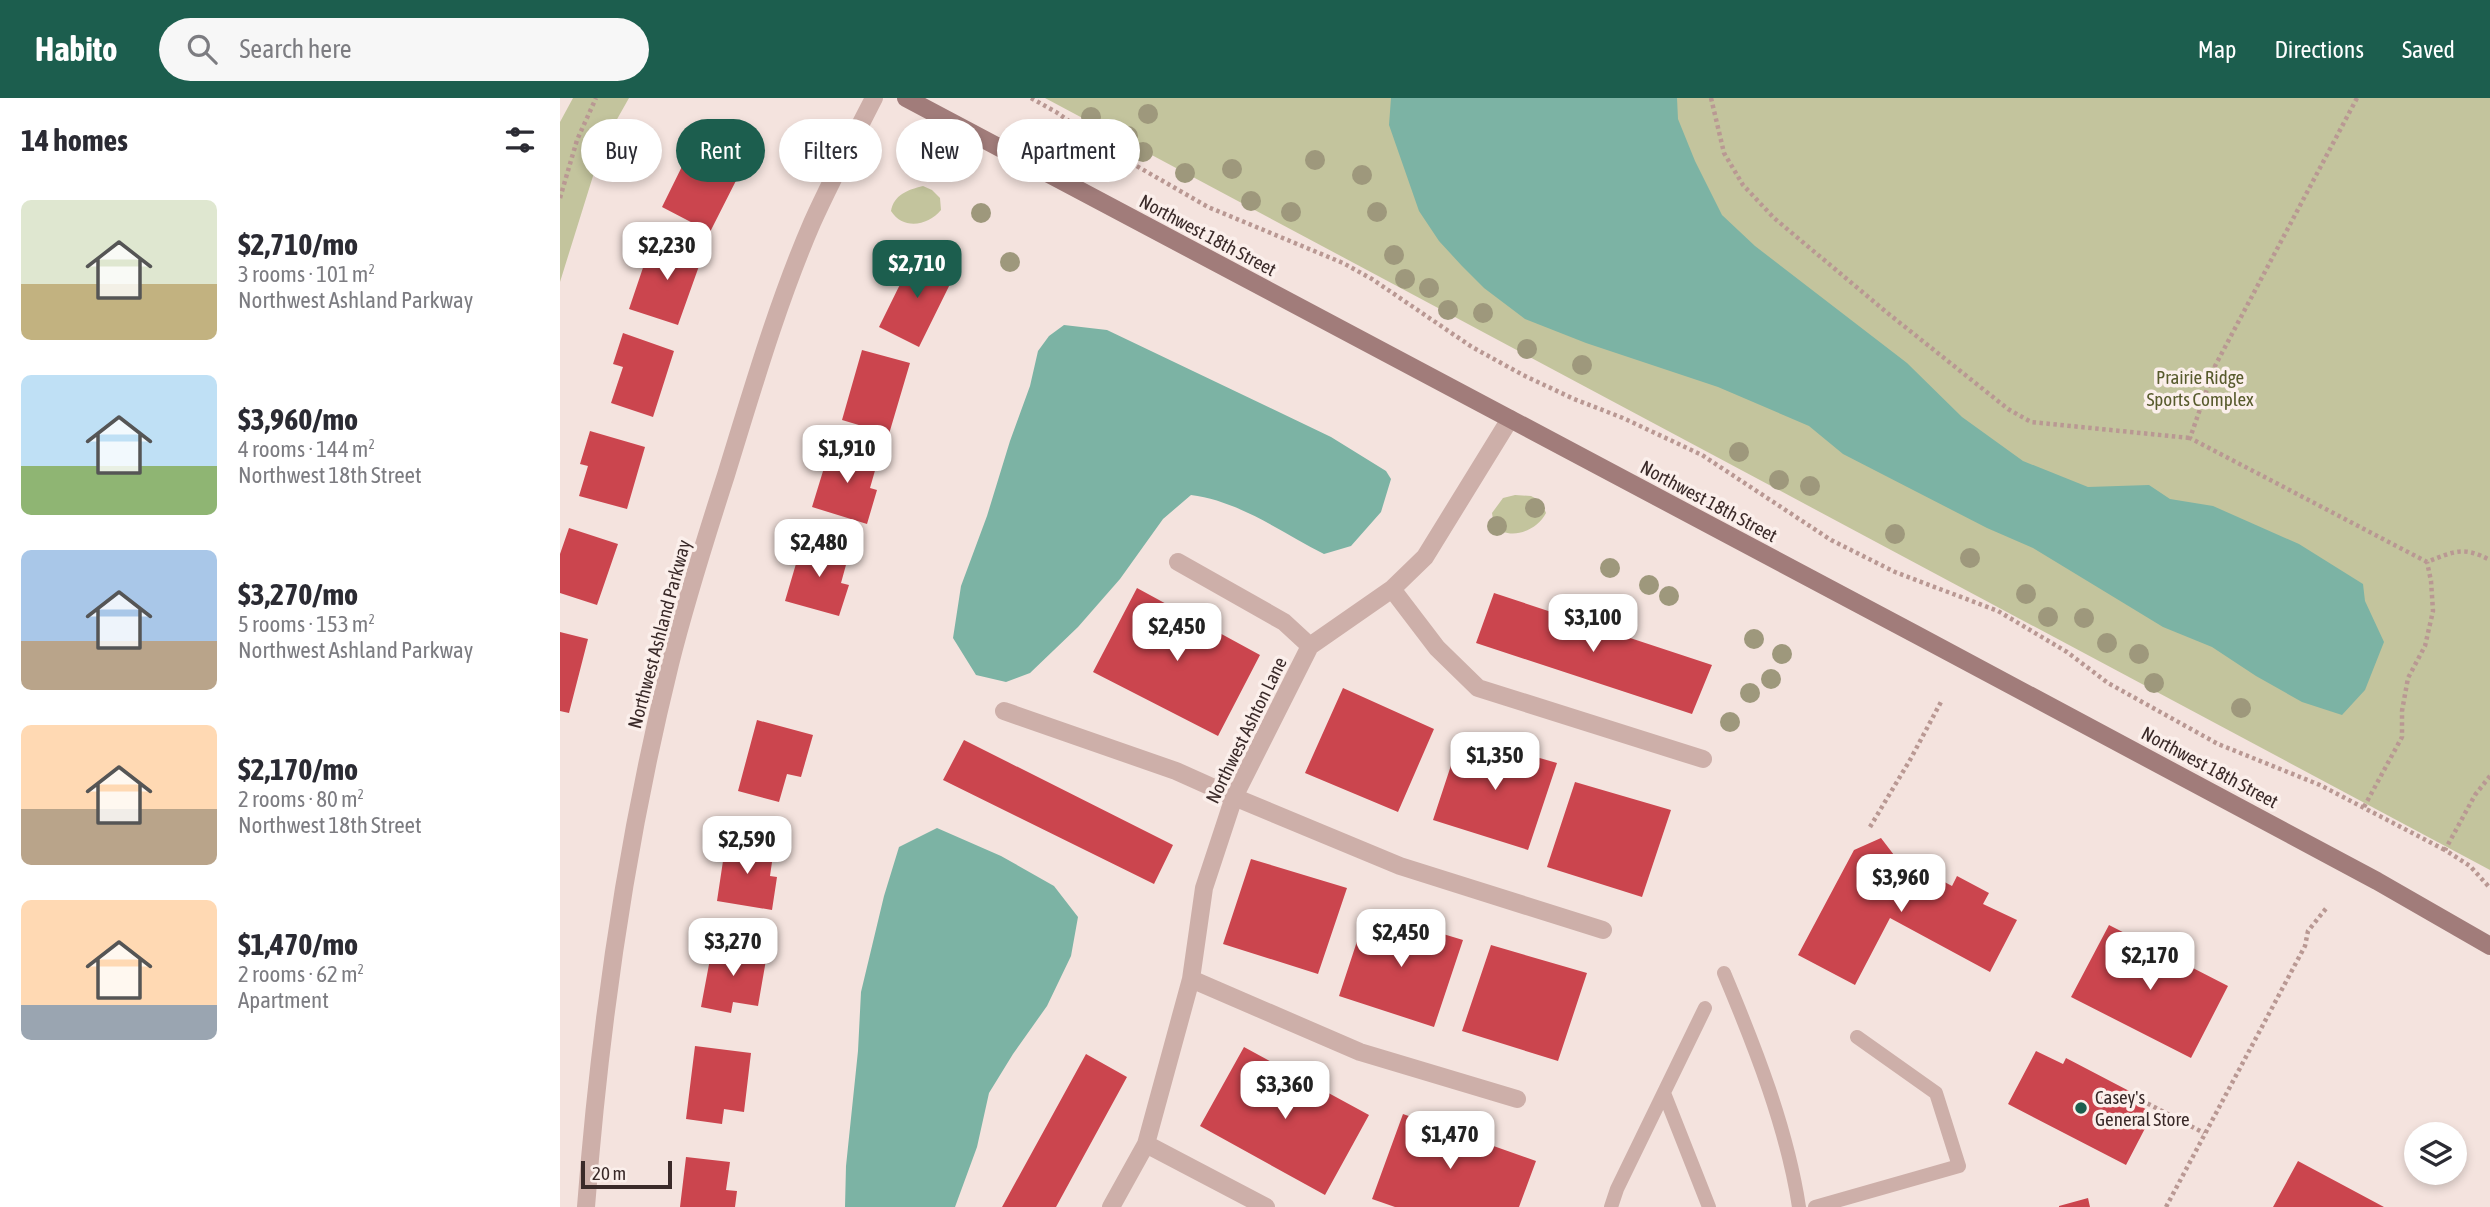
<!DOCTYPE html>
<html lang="en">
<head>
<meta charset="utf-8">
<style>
	body { margin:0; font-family:"Asap Condensed",sans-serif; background:#f7f7f7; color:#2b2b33; height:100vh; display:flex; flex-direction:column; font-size:26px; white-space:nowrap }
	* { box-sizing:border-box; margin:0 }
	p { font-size:23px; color:#7c7c81 }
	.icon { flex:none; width:38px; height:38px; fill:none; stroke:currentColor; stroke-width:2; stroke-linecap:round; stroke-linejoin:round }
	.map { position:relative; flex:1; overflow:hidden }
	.panel { display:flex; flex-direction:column; background:#fff; width:560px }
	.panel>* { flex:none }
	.banner { position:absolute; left:21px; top:21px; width:665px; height:63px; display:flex; gap:14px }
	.fabs { position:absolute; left:1844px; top:1024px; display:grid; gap:14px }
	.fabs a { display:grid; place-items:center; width:63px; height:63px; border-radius:50%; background:#fff; box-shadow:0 4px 10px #0003; font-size:35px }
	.scale { position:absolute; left:21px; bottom:18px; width:91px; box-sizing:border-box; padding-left:7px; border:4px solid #3a2a29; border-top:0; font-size:19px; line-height:24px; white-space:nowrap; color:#3a2a29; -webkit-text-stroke:5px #fbefeb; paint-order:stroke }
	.price { position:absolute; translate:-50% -60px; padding:0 16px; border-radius:14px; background:#fff; color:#222; font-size:23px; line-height:46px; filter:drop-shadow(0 2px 4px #0008) }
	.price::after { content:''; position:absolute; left:50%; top:42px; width:21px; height:16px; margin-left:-10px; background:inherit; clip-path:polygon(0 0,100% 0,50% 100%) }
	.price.selected { background:#1c5e4e; color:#fff }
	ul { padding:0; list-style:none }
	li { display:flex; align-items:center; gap:21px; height:175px; padding:0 21px }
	li span { display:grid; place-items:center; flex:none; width:196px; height:140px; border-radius:10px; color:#555 }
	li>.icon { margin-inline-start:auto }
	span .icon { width:84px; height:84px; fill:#fffc; stroke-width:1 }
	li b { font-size:30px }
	h2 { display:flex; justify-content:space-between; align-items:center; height:84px; padding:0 21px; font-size:30px }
	.tag { padding:0 24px; border-radius:32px; background:#fff; box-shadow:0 4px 10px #0003; font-size:24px; line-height:63px }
	.tag.selected { background:#1c5e4e; color:#fff }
	header { display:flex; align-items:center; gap:42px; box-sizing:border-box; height:98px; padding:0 35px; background:#1c5e4e; color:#fff }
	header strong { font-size:33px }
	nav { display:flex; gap:38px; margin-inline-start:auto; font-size:24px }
	.search { width:490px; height:63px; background:#f7f7f7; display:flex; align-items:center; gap:18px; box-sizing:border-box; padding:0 24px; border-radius:38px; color:#7c7c81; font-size:26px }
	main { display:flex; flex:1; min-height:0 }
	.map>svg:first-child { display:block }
	.green { fill:#c3c49d }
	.water { fill:#7cb3a4 }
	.building { fill:#cb454e }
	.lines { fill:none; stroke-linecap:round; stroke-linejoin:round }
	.path { stroke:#b99893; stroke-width:4.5; stroke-dasharray:3.5 3.5; stroke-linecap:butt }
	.lane { stroke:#cdafa9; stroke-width:14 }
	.street { stroke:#cdafa9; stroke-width:18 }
	.secondary { stroke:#a17c7a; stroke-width:18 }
	.tree { fill:#9e987c }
	.poi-dot { fill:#1c5e4e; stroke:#fbefeb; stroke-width:2.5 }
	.labels { text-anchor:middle; stroke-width:7; stroke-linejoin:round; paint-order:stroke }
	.street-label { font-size:19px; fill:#3a2a29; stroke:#fbefeb }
	.park-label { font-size:19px; fill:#575a2c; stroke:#fbefeb }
	.poi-label { font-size:19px; fill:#3a2a29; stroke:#fbefeb; text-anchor:start }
</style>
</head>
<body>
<header>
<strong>Habito</strong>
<div class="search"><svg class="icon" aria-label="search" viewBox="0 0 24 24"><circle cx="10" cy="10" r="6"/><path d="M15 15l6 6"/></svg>Search here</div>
<nav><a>Map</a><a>Directions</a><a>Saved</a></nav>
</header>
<main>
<section class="panel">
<h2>14 homes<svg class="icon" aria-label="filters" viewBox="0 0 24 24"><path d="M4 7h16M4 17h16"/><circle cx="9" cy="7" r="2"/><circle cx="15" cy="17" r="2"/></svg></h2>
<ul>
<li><span style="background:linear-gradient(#dfe7d0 60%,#c2b280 0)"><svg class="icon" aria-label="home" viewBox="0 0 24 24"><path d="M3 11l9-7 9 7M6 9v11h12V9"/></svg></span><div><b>$2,710/mo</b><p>3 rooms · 101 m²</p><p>Northwest Ashland Parkway</p></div></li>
<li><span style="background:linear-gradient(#bfe0f5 65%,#8fb573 0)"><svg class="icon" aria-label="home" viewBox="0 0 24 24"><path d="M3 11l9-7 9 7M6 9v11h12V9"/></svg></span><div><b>$3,960/mo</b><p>4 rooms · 144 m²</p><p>Northwest 18th Street</p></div></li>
<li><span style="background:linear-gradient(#a9c7e8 65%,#b9a48a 0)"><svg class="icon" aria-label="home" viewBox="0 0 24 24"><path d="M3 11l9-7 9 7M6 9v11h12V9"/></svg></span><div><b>$3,270/mo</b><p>5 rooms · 153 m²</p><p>Northwest Ashland Parkway</p></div></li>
<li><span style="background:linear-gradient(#ffd9b3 60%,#b9a48a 0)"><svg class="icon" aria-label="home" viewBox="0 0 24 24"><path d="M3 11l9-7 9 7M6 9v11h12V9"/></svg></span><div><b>$2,170/mo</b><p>2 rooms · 80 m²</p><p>Northwest 18th Street</p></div></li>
<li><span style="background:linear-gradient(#ffd9b3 75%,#9aa5b1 0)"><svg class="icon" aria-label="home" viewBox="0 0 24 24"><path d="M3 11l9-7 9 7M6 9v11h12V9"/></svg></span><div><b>$1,470/mo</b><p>2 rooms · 62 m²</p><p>Apartment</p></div></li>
</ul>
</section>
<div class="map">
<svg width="1930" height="1109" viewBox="0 0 1930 1109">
	<rect width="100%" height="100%" fill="#f4e3de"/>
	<path class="green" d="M13,0H69L43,46L0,184V24Z
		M485,0H1930V772Z
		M363,88L372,92L380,100L381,112C368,128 343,132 331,113C334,97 347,92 363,88Z
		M955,397L971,398L981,403L986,415C976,434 949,443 934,428L932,415L943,400Z"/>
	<path class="water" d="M831,0H1117L1118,21L1135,63L1162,117L1195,148L1347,265L1402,319L1463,363L1528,389L1589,387L1610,401L1653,408L1739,446L1803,486L1805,503L1824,544L1805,592L1782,617L1742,604L1696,578L1652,549L1603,529L1473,450L1427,430L1283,356L1249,328L1158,289L1026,245L965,221L924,190L902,168L879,143L859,113L829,27Z
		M504,227L547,232L771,339L826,373L831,381L821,414L791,448L764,456C721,434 679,403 631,397L603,421L560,481L518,529L470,575L446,584L416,577L393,540L401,488L427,418L450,343L470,288L478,253L489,238Z
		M377,730L441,758L494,788L518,819L511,858L487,908L453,956L429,995L417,1049L395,1109H285L286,1068L298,953L301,894L324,798L339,749Z"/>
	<path class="building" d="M139,34L188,59L150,134L102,109Z
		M106,141L144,154L118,227L69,211L89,152L101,156Z
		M355,156L395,176L359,249L319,229Z
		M63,235L114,253L93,319L51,305L63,269L53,266Z
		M302,252L350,265L329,336L282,322Z
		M30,333L85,349L67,411L19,398L28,368L20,366Z
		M271,347L318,362L310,390L317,392L307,426L252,409Z
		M9,430L58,446L37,507L0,495V456Z
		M243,442L289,456L281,485L289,487L279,518L225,503Z
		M577,490L700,557L658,638L533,574Z
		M934,495L1152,567L1132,616L916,545Z
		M0,534L28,541L9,615L0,613Z
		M783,590L874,631L838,714L745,675Z
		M197,622L253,637L241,679L227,676L219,704L178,693Z
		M901,637L997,665L968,752L873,722Z
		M404,642L613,747L594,786L383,682Z
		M1015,684L1111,712L1082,799L987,769Z
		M1321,740L1334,757L1392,788L1397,778L1429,795L1423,806L1457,822L1430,874L1330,820L1295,887L1238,857L1294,752Z
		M166,743L214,750L210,778L217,779L212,812L157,803Z
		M691,761L787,790L758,876L663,846Z
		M807,813L903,842L874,929L779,898Z
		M1549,827L1668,888L1631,960L1511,899Z
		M153,845L207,856L198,908L173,904L171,915L141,909Z
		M931,847L1027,875L998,963L902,933Z
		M135,948L191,955L184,1014L164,1011L162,1026L126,1021Z
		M684,949L809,1017L765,1097L640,1028Z
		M1476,953L1503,966L1506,960L1573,995L1569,1002L1593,1015L1566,1067L1448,1006Z
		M526,956L567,979L496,1109H442Z
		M843,1016L976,1063L959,1109H835L812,1101Z
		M126,1059L170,1064L166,1092L177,1093L175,1109H120Z
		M1738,1063L1824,1109H1713Z
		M1528,1100L1530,1109H1499V1108Z"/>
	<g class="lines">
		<path class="path" d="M471,0L496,14L561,59L648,109L783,165L812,181L912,249L963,277L1014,301L1063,320L1142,357L1271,442L1335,474L1438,513L1507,554L1548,585L1658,646L1760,687L1885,752
			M1151,0L1164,55L1183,87L1214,120L1325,213L1448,311L1471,324L1630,340
			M1797,0L1655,268L1630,340L1867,464C1895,453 1903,448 1930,462
			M0,100L17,42L36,0
			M1930,678L1915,697L1885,752L1910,768L1930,790
			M1804,709L1842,639V613L1848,580L1865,548L1873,513L1871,483L1867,464
			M1310,729L1350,662L1382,602
			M1575,999L1644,1035
			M1606,1109L1745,848L1748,833L1768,808"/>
		<path class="lane" d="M1164,875C1195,949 1227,1030 1239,1109
			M1104,995L1149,1109
			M1051,1109L1057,1091L1145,910
			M1255,1109L1399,1068L1376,995L1297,939"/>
		<path class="street" d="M618,464L724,524L750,548
			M832,491L877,550L918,590L1143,661
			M444,613L616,673L674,699L840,768L1043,832
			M631,881L800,954L957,1001
			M586,1046L706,1109
			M26,1109C40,926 66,744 110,566C126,502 146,439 166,377C192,293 217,206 252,125C271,83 293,41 314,0
			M551,1109L586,1046L631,881L644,790L674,699L750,548L832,491L865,459L950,321"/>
		<path class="secondary" d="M346,0L1355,536L1817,783L1930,848"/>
	</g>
	<g class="tree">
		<circle cx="588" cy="16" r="10"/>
		<circle cx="531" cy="19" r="10"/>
		<circle cx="568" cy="38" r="10"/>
		<circle cx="583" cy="54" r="10"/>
		<circle cx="755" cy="62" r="10"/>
		<circle cx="672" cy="71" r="10"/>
		<circle cx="625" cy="75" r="10"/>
		<circle cx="802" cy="77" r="10"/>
		<circle cx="691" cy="103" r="10"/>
		<circle cx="731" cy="114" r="10"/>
		<circle cx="817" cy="114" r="10"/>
		<circle cx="421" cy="115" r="10"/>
		<circle cx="834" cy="157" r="10"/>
		<circle cx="450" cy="164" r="10"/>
		<circle cx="845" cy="181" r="10"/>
		<circle cx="869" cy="190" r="10"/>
		<circle cx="888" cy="212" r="10"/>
		<circle cx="923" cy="215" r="10"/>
		<circle cx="967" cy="251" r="10"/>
		<circle cx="1022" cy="267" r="10"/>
		<circle cx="1179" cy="354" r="10"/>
		<circle cx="1219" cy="382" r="10"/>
		<circle cx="1250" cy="388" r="10"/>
		<circle cx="975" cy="410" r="10"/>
		<circle cx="937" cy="428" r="10"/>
		<circle cx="1335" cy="436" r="10"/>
		<circle cx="1410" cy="460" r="10"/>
		<circle cx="1050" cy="470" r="10"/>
		<circle cx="1089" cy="487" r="10"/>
		<circle cx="1466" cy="496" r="10"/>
		<circle cx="1109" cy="498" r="10"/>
		<circle cx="1488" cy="519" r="10"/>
		<circle cx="1524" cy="520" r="10"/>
		<circle cx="1194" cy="541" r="10"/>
		<circle cx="1547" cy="545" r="10"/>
		<circle cx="1222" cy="556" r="10"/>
		<circle cx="1579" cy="556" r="10"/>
		<circle cx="1211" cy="581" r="10"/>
		<circle cx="1594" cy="585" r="10"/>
		<circle cx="1190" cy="595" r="10"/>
		<circle cx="1681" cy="610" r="10"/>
		<circle cx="1170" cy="624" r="10"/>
	</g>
	<circle class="poi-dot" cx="1521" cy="1010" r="7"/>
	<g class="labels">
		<g class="street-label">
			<text transform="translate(648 137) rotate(28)" y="7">Northwest 18th Street</text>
			<text transform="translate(1149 403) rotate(28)" y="7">Northwest 18th Street</text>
			<text transform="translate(99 536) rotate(-75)" y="7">Northwest Ashland Parkway</text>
			<text transform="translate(686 632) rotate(-64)" y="7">Northwest Ashton Lane</text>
			<text transform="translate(1650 669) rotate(28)" y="7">Northwest 18th Street</text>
		</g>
		<g class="park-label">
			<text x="1640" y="286">Prairie Ridge<tspan x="1640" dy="22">Sports Complex</tspan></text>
		</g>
		<g class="poi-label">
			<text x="1535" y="1006">Casey's<tspan x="1535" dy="22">General Store</tspan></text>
		</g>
	</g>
</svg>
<div class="fabs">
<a><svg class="icon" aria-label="layers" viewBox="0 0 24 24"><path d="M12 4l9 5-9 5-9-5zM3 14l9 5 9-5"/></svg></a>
</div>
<div class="scale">20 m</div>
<b class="price" style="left:107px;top:184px">$2,230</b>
<b class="price selected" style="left:357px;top:202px">$2,710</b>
<b class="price" style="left:287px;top:387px">$1,910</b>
<b class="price" style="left:259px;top:481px">$2,480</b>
<b class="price" style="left:1033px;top:556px">$3,100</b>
<b class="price" style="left:617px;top:565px">$2,450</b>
<b class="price" style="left:935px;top:694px">$1,350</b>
<b class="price" style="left:187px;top:778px">$2,590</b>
<b class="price" style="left:1341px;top:816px">$3,960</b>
<b class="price" style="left:841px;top:871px">$2,450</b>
<b class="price" style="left:173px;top:880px">$3,270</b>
<b class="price" style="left:1590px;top:894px">$2,170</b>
<b class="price" style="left:725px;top:1023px">$3,360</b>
<b class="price" style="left:890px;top:1073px">$1,470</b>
<div class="banner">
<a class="tag">Buy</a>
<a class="tag selected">Rent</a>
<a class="tag">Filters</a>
<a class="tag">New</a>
<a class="tag">Apartment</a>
</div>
</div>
</main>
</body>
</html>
